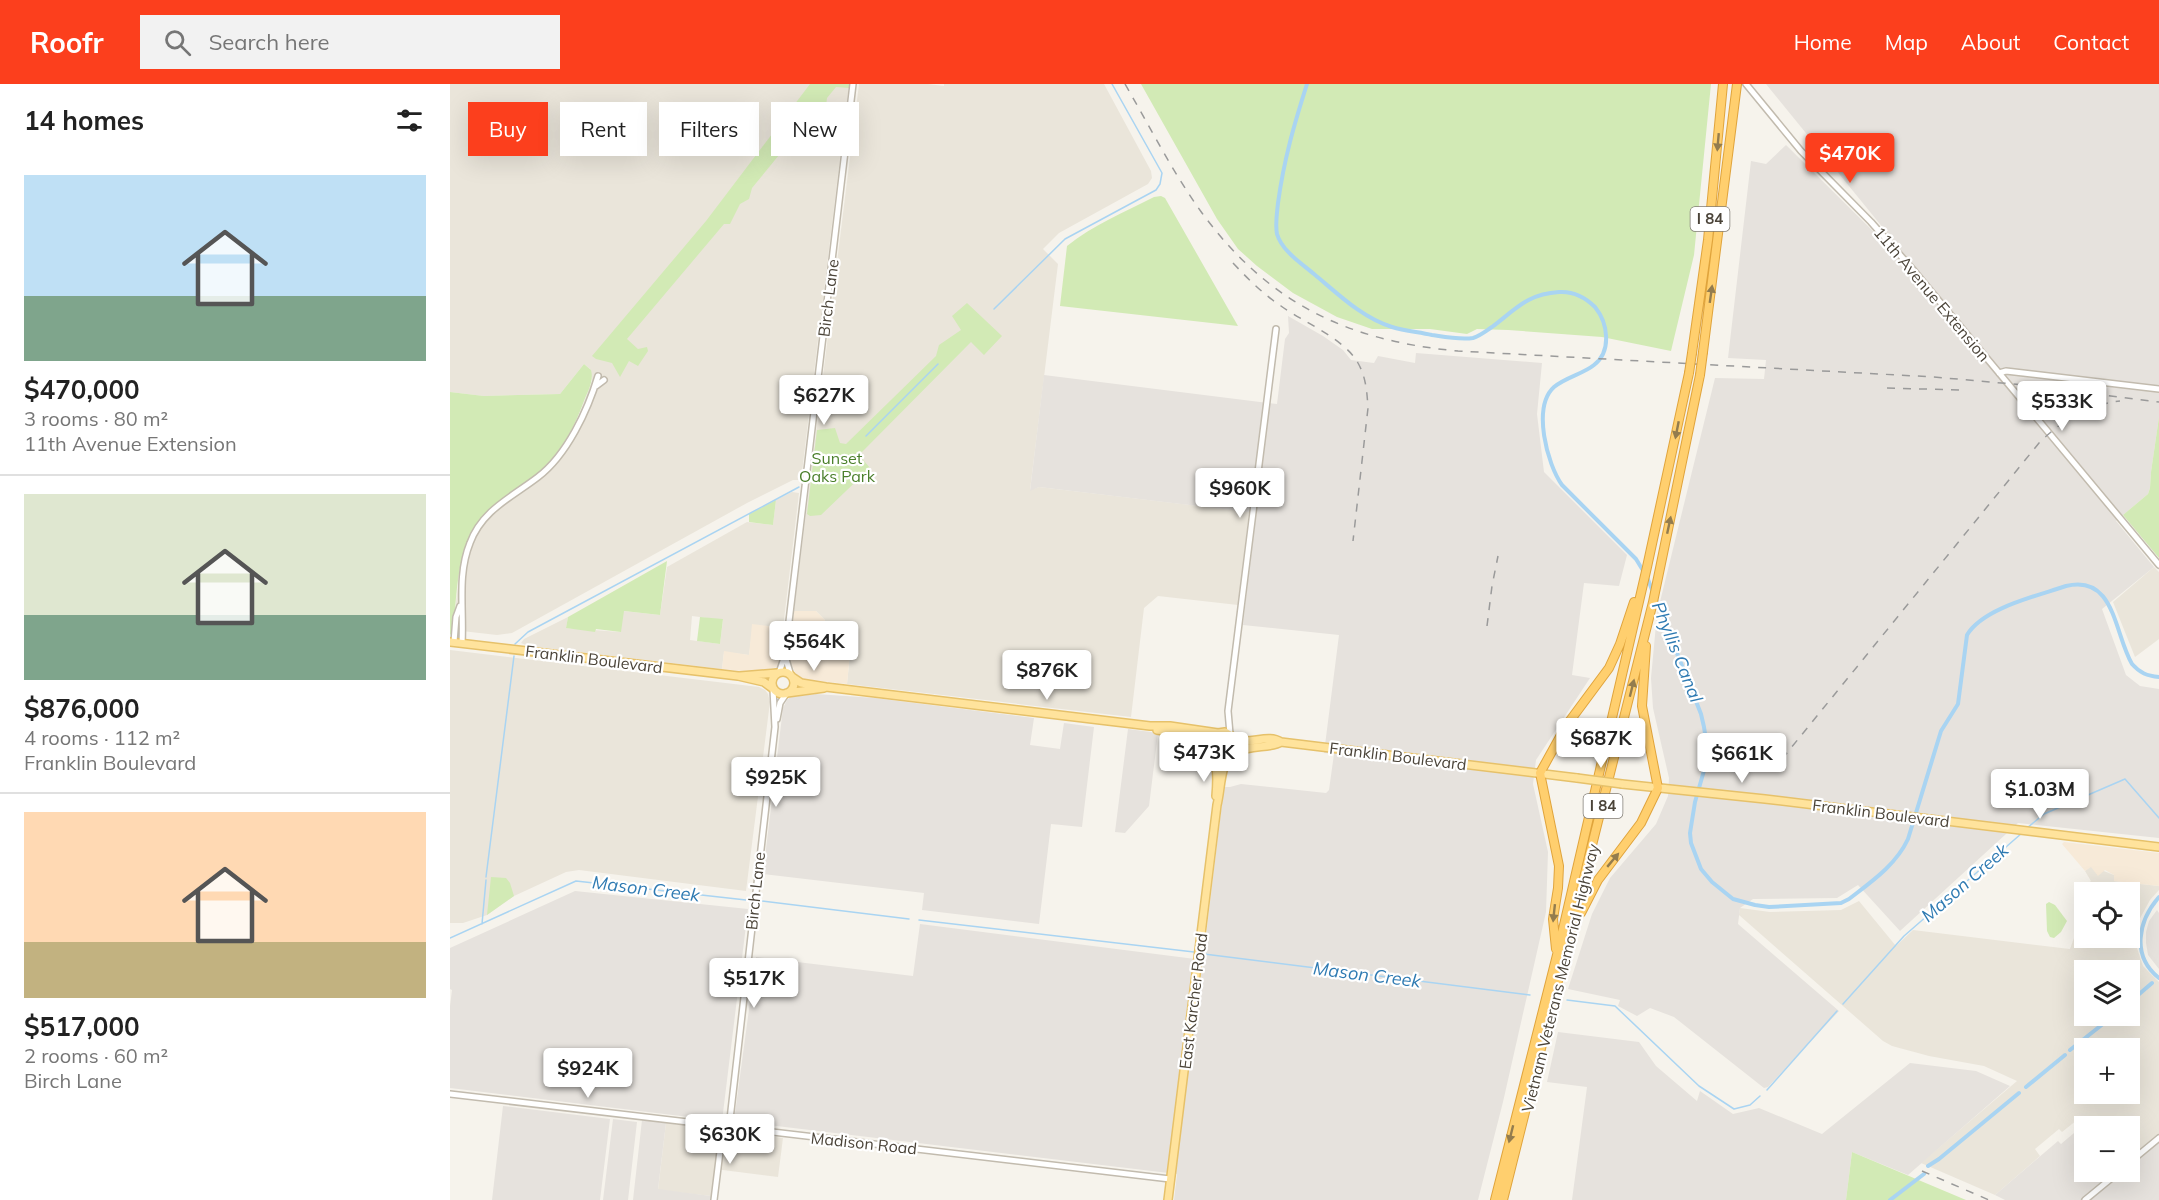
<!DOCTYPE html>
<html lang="en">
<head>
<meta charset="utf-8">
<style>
	body { margin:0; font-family:Mulish,sans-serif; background:#f2f2f2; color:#222; height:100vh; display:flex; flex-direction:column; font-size:22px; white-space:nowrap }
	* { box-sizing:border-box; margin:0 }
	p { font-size:20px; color:#767676 }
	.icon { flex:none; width:33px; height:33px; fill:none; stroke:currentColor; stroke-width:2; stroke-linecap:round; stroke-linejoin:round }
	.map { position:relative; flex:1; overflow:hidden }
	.details { display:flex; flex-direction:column; background:#fff; width:450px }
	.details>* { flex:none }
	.top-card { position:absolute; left:18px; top:18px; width:570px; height:54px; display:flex; gap:12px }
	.buttons { position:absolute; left:1624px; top:798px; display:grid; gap:12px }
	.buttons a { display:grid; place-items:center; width:66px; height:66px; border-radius:0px; background:#fff; box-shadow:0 6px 24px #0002; font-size:30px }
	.price { position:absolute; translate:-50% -51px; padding:0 14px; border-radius:6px; background:#fff; color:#222; font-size:20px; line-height:39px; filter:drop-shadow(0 2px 3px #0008) }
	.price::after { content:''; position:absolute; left:50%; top:36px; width:18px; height:14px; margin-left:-9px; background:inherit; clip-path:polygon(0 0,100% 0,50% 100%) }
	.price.selected { background:#fc3f1d; color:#fff }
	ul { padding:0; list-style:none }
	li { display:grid; align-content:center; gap:12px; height:318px; padding:0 24px }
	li+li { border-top:2px solid #e0e0e0 }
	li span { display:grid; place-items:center; height:186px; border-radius:0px; color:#555 }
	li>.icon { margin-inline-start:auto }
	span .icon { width:108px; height:108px; fill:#fffc; stroke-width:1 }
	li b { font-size:26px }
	h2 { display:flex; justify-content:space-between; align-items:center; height:72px; padding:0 24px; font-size:26px }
	.tag { padding:0 21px; border-radius:0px; background:#fff; box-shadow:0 6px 24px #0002; font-size:21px; line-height:54px }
	.tag.selected { background:#fc3f1d; color:#fff }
	header { display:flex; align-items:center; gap:36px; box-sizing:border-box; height:84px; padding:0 30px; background:#fc3f1d; color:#fff }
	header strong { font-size:28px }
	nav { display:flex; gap:33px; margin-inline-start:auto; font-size:21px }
	.search { width:420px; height:54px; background:#f2f2f2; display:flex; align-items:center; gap:15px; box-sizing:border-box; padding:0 21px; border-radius:0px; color:#767676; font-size:22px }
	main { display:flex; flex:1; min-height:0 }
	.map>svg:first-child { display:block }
	.residential { fill:#eae5da; fill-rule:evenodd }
	.commercial { fill:#f7ead8 }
	.industrial { fill:#e6e2dd }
	.green { fill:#d2eab5 }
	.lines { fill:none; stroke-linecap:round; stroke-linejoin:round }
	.stream { stroke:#a9d4f2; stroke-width:1.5 }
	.canal { stroke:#a9d4f2; stroke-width:4 }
	.minor-casing { stroke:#c2bbae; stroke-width:8 }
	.major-casing { stroke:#e6c16a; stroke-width:10 }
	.highway-casing { stroke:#e0a43c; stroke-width:10 }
	.minor { stroke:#fff; stroke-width:5 }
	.major { stroke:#ffe39c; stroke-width:7 }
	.highway { stroke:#ffcf6e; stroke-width:8 }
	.rail { stroke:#9a9a9a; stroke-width:1.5; stroke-dasharray:8 8; stroke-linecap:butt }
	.major-bridge-casing { stroke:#e6c16a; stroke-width:10; stroke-linecap:butt }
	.highway-bridge-casing { stroke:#e0a43c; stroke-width:10; stroke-linecap:butt }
	.major-bridge { stroke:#ffe39c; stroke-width:7 }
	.highway-bridge { stroke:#ffcf6e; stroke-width:8 }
	.oneway { fill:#937c4e }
	.labels { text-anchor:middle; stroke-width:4.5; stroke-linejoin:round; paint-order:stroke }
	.shield { fill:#fff; stroke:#817c74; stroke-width:1.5 }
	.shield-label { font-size:15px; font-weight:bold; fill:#4b4439 }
	.street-label { font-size:16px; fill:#4b4439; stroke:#fff }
	.park-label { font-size:16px; fill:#4a7f2a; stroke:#fff }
	.water-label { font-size:18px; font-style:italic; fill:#2e7ab2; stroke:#fff }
</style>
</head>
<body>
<header>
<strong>Roofr</strong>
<div class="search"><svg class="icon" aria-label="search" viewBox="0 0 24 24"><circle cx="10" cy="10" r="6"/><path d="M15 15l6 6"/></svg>Search here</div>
<nav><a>Home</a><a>Map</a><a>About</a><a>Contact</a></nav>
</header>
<main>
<section class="details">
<h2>14 homes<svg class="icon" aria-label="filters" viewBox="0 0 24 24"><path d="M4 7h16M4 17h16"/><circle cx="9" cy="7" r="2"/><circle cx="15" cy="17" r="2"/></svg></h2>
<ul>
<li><span style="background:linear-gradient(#bfe0f5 65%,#7fa58c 0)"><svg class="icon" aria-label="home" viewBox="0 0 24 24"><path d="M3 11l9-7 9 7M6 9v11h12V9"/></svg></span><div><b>$470,000</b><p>3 rooms · 80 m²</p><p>11th Avenue Extension</p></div></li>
<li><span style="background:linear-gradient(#dfe7d0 65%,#7fa58c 0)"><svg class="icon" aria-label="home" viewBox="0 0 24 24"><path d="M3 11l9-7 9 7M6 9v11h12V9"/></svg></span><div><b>$876,000</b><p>4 rooms · 112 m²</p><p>Franklin Boulevard</p></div></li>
<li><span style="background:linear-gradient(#ffd9b3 70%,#c2b280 0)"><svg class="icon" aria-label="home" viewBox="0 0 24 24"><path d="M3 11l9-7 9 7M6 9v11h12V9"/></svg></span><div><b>$517,000</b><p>2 rooms · 60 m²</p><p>Birch Lane</p></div></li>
</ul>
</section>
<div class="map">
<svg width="1709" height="1116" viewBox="0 0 1709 1116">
	<rect width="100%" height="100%" fill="#f6f3ec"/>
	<path class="residential" d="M0,0H399L351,396H343L297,419L62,549L47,551L3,546L10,483L14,466L22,448L35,429L51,414L74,400L108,368L127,336L142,297L140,285L134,280L110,310L34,312L0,308Z
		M409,0H478L494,2V0H654L701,87L702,94L698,100L609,149L593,165L608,180L580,406L589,403L799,428L788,521L708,512L694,524L681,633L397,600L401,561L372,557L375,536L366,527H344Z
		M342,408L349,409L333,544L303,541L299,571L274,568L272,585L78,562L71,559L74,555L118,533L116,544L170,548L173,527L210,531L217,483L297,438L323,441L326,416ZM242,532L273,536L270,560L240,556Z
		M1704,483L1709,488V555L1685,573L1663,518Z
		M0,566L309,603L315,606L318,610L320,618L296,807L129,786L116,788L64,812L37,831L13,839H0Z
		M1641,782L1664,791V797L1709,802V806L1700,816L1688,838L1685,858L1693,882L1709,898V1057L1680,1082V1042H1641L1632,1032L1612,1048L1609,1045L1585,1065L1590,1072L1545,1111L1471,1079L1567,997L1534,982L1479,972L1442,962L1433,957L1289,831L1290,824L1320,828L1391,826L1409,817L1446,862L1463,846L1620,865L1629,840L1635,830V854H1680V808H1635V823L1624,810L1641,797L1635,787ZM1635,886H1680V932H1635ZM1635,964H1680V1010H1635Z
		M216,1039L333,1054L328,1093L265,1085L261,1112L208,1106Z"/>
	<path class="commercial" d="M344,527H366L375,536L372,557L401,560L397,600L354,595L346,590L339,575Z
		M302,540L333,544L331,574L328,583L302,588L272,585L274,567L299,571Z
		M1614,758L1709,769V802L1664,797V791L1655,786L1648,792L1641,783L1635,787L1612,760Z"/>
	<path class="industrial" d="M1316,0H1709V333L1701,388L1700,404L1698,410L1666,437L1704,483L1652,525L1676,591L1690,602L1709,605V754L1568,739L1450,847L1408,801L1387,814L1303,815L1290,824L1288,840L1389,927L1318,1003L1314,1004L1224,933L1200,924L1187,932L1168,922L1170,916L1118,905L1142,830L1160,794L1206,740L1218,712L1219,694L1203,624L1201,594L1207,530L1265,294L1314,295L1316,276L1278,274L1301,77L1316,80L1336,61L1431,155L1438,150Z
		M838,232L873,252L893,266L901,276L924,279L928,272L965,279L966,269L1092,279L1087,330L1094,388L1177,471L1169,502L1134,499L1122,591L1140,594L1086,676L1083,700L1098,768L1096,828L1053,1018L1028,1116H724L727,1090L284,1037L306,873L463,892L470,840L753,876L774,703H780L791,700L876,709L879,706L884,670L874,669L889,551L793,541L806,429L589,403L580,407L594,291L827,320L835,255L839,249Z
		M366,610L425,614L584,634L580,661L610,665L614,639L644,643L632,743L601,740L589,840L472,826L474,809L313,790L333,624L337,616L340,613Z
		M678,645L708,649L699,722L675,749L665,748Z
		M125,807L298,825L272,1037L0,1004V922L2,906L0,905V864Z
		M1707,826L1709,829V885L1698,871L1696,859V848L1699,837Z
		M1108,948L1189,958L1206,982L1247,1017L1250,1007L1283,1030L1309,1024L1372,1050L1460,979L1526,987L1560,1002L1458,1091L1402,1068L1396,1116H1122L1137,1003L1097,998Z
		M53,1022L160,1035L150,1116H42Z
		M163,1035L187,1038L178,1116H153Z
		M192,1036L216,1039L208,1105L261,1112V1116H183Z
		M1637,1038L1641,1042H1635V1088H1680V1082L1709,1057V1116H1555L1545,1111L1608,1057L1611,1060Z"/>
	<path class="green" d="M360,0H399V4L386,3L377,14L374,39L357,37L302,104L299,115L290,120L280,140H274L177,255L188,265L197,263L198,267L188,282L179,277L170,293L162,279L146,275L142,272L256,137Z
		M691,0H1261L1244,171L1221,267L1152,253L1058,246L1027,245L1017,250L980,245H922L887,233L843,209L807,182L788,165L767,135Z
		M711,112L715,114L788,242L610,222L617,162C643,141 675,128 704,113Z
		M517,219L552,252L534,271L521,258L409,371L420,384L371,431L360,432L357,430L367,346L385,344L390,359L396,360L486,272L489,261L511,246L502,232Z
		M134,280L141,286C144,297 138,307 134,317C123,347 108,373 83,393C62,410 39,420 24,444C6,475 7,513 3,547L0,551V308L34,312L110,310Z
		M1709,333V474L1673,431L1698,410L1700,404L1701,388Z
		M326,416L323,441L299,438V430Z
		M217,477L210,531L174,527L171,548L146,545L145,548L116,544L118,533Z
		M250,533L273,535L270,560L247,557Z
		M41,793L56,794L60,799L64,812L37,831Z
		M1599,818L1605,821L1617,837L1611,848L1604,854L1600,853L1597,847L1596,820Z
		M1402,1068L1516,1116H1396Z"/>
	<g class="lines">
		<path class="stream" d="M544,225L615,155L706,106L710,100L712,89L662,0
			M416,352L488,280
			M65,560L78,548L349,403
			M1577,744L1594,730L1675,695L1709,734
			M36,793L64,572
			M312,817L459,835
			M469,836L744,868
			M32,840L36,796
			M0,854L126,797L296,816
			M754,870L1080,911
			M1117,916L1165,922L1249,1002L1284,1025L1300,1021L1310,1012
			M1393,920L1454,852L1572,749
			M1317,1006L1387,927"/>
		<path class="canal" d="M857,0C844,41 834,75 828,119C827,129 825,140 827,150C832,167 851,179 864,190C887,209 912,234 942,243C955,247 969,248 982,251C995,253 1010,256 1023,254C1030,252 1036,247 1042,243C1066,225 1077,210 1109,208C1123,207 1135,213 1145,223C1158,239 1162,267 1144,281C1133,290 1116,293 1104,303C1082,323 1097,380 1112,401L1186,475L1197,493L1251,630L1254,643L1256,656L1255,683L1245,718L1240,749L1241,759L1251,785L1262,798L1283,815L1305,821L1319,823L1391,819L1399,815C1421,798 1446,781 1458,755L1491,647L1508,620L1517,551C1533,524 1587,512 1616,502C1665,490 1664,549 1682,580C1690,589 1697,592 1709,593
			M1709,813C1688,837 1681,872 1709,894
			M1680,918L1702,899
			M1620,966L1663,932
			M1576,1003L1615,971
			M1478,1082L1489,1075L1569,1009
			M1440,1116L1474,1090"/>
		<g class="minor-casing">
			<path id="minor" d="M1296,0L1351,67L1421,138L1465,188L1709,481
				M1549,289L1556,287L1709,305
				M146,302L154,296
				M4,558L6,533L10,522
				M12,559C14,526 7,491 20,459C32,426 62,413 88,393C117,371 138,326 148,292
				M335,572L341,592
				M329,589L335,571L403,0
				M327,635L330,619L336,610
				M780,650L778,627L826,245
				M0,1010L720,1095
				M279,1044L325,643L323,605
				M1680,1078L1709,1054
				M264,1116L273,1043
				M1635,1116L1669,1088"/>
		</g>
		<g class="major-casing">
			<path id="major" d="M0,558L288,592L314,598L322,604
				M322 599a11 11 0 1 1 22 0a11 11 0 1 1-22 0Z
				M290,592L327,589
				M342,593L351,599L376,603L700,642H720L768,649L775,648L783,653L787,663C784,672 776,675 774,683C770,696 770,709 767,721L718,1116
				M337,609L374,604
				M707,646C755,653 771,658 766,712
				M784,655C799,662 817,649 831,658L1127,694
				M785,669C801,660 820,665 831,658
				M1172,700L1315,715L1709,763"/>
		</g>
		<g class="highway-casing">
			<path id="highway" d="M1253,268L1287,0
				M1242,269L1258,156L1273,0
				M1131,829L1148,796L1191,739L1208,704L1192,622L1196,562
				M1106,865L1103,835L1108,804L1109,782L1090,689L1116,642L1159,584L1170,560L1184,518
				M1045,1116L1107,871L1197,483L1239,289
				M1053,1116L1203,518L1250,291"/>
		</g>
		<use href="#minor" class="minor"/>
		<use href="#major" class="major"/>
		<use href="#highway" class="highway"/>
		<path class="rail" d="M675,0C700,43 723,89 752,129C819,220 898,257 1008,267L1484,293L1574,301L1709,318
			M783,179C798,195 813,210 831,222C853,238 895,255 908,279C916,293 917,308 918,324L903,457
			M1437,304L1509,306
			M1037,542L1042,502L1048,472
			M1332,675L1589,359C1612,336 1638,321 1670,317
			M1472,1087L1539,1116"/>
		<g class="major-bridge-casing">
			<path id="major-bridge" d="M1127,694L1172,700"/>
		</g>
		<g class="highway-bridge-casing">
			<path id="highway-bridge" d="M1239,289L1242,269
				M1250,291L1253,268"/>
		</g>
		<use href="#major-bridge" class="major-bridge"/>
		<use href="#highway-bridge" class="highway-bridge"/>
	</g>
	<defs><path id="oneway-solid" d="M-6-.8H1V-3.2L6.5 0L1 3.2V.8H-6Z" transform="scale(1.5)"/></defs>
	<g class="oneway">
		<use href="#oneway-solid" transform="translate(1268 58) rotate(95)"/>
		<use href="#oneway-solid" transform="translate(1261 210) rotate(-82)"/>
		<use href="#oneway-solid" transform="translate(1227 346) rotate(101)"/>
		<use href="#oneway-solid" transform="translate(1219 441) rotate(-78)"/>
		<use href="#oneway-solid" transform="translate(1182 604) rotate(-76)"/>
		<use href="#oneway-solid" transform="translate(1163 776) rotate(-50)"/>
		<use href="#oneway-solid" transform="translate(1104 829) rotate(96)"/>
		<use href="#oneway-solid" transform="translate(1061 1050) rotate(104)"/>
	</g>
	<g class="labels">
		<g class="shield">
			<rect x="1240.5" y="123" width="39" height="24" rx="4.5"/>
			<rect x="1133.5" y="710" width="39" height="24" rx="4.5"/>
		</g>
		<g class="shield-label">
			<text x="1260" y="140">I 84</text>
			<text x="1153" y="727">I 84</text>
		</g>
		<g class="street-label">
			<text transform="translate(1482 210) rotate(50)" y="6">11th Avenue Extension</text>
			<text transform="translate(378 214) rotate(-83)" y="6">Birch Lane</text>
			<text transform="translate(144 575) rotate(7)" y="6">Franklin Boulevard</text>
			<text transform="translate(948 672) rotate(7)" y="6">Franklin Boulevard</text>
			<text transform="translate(1431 729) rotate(7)" y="6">Franklin Boulevard</text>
			<text transform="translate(305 807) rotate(-84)" y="6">Birch Lane</text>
			<text transform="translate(1110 894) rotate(-76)" y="6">Vietnam Veterans Memorial Highway</text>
			<text transform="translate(743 917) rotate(-83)" y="6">East Karcher Road</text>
			<text transform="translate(414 1059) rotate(6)" y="6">Madison Road</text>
		</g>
		<g class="park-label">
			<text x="387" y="380">Sunset<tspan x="387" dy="18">Oaks Park</tspan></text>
		</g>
		<g class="water-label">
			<text transform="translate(1227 568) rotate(68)" y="6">Phyllis Canal</text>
			<text transform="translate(1515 799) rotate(-41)" y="6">Mason Creek</text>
			<text transform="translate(196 805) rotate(7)" y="6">Mason Creek</text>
			<text transform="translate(917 891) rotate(7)" y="6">Mason Creek</text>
		</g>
	</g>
</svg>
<div class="buttons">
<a><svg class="icon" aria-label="locate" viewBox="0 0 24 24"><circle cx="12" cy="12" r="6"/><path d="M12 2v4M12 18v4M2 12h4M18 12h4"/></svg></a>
<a><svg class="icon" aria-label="layers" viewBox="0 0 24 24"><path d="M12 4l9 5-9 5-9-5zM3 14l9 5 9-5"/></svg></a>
<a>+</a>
<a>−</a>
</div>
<b class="price selected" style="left:1400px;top:100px">$470K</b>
<b class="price" style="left:374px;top:342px">$627K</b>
<b class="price" style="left:1612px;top:348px">$533K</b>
<b class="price" style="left:790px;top:435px">$960K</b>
<b class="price" style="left:364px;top:588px">$564K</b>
<b class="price" style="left:597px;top:617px">$876K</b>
<b class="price" style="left:1151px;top:685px">$687K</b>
<b class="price" style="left:754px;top:699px">$473K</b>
<b class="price" style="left:1292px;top:700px">$661K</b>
<b class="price" style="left:326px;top:724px">$925K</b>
<b class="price" style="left:1590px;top:736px">$1.03M</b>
<b class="price" style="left:304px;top:925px">$517K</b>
<b class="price" style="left:138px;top:1015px">$924K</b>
<b class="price" style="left:280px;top:1081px">$630K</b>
<div class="top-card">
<a class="tag selected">Buy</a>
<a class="tag">Rent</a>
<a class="tag">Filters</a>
<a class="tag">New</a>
</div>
</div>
</main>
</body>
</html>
